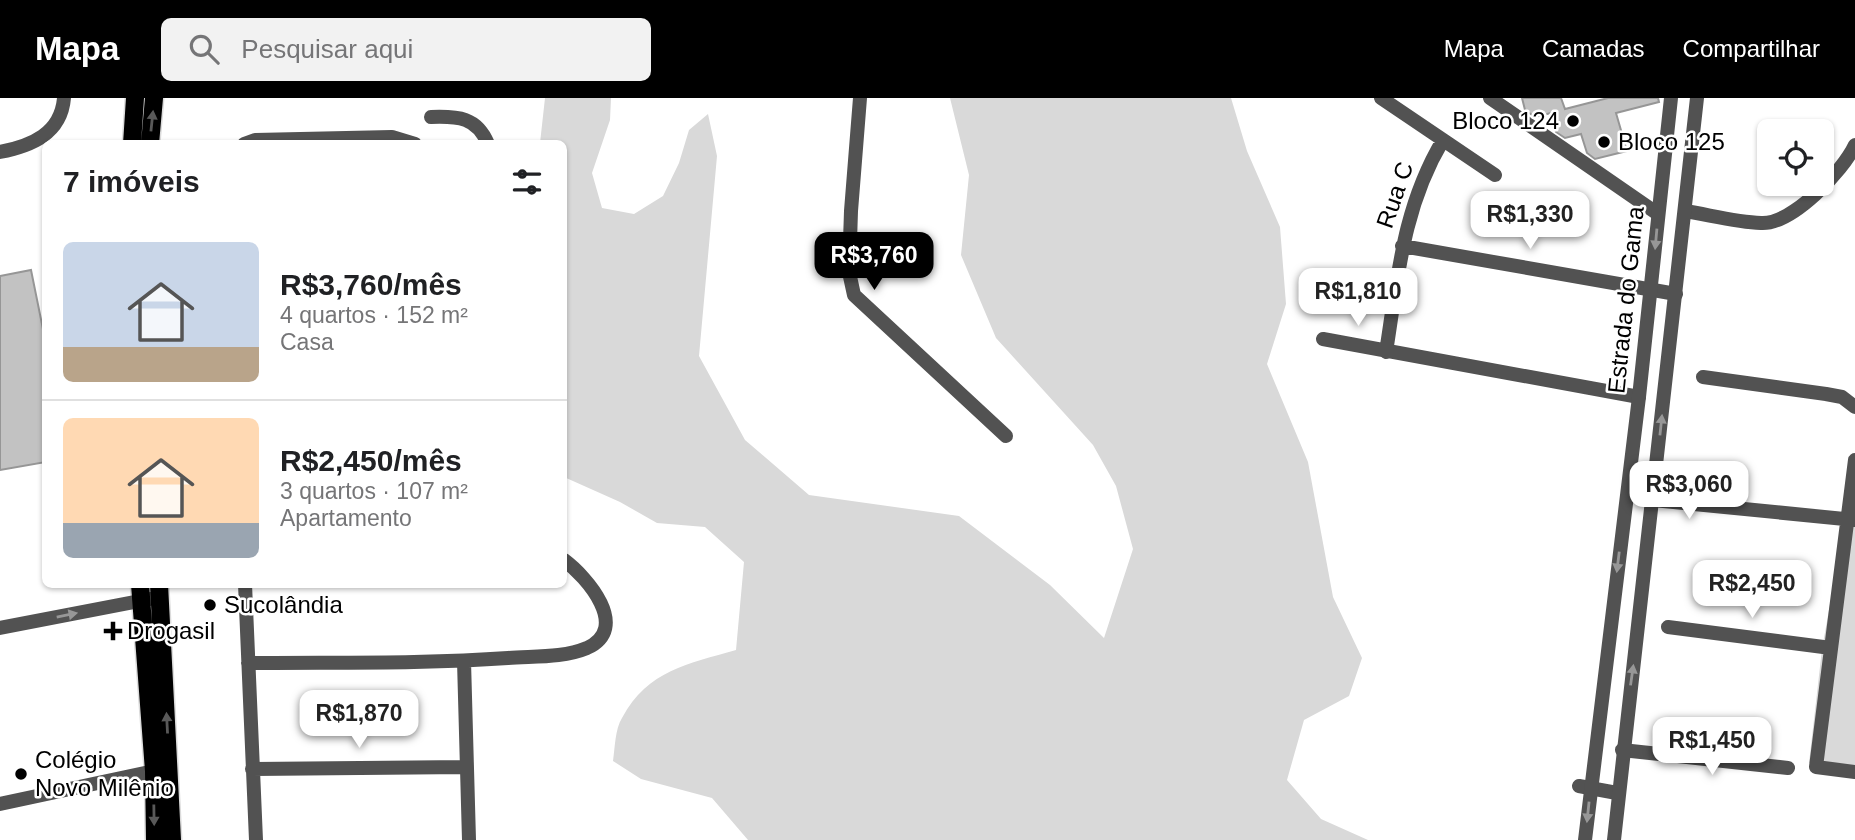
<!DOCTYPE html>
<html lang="pt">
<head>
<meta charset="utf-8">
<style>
	body { margin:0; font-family:Arial,sans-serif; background:#f2f2f2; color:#202124; height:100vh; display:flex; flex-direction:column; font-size:26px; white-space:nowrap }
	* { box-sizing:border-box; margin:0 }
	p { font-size:23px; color:#757577 }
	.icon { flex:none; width:38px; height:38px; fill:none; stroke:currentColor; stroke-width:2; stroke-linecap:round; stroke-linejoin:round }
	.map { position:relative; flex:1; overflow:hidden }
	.sheet { position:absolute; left:42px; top:42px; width:525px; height:448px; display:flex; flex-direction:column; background:#fff; border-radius:10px; box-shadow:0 2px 5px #0004 }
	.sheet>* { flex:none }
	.controls { position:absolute; left:1757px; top:21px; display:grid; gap:14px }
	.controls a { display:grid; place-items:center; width:77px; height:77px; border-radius:10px; background:#fff; box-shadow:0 2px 5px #0004; font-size:35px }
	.price { position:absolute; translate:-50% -60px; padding:0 16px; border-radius:14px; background:#fff; color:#222; font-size:23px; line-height:46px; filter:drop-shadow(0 2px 4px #0008) }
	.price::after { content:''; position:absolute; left:50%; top:42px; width:21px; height:16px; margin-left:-10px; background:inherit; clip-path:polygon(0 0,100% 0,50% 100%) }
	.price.active { background:#000; color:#fff }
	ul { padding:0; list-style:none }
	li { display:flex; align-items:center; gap:21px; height:175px; padding:0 21px }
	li+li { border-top:2px solid #e0e0e0 }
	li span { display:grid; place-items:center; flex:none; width:196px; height:140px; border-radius:10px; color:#555 }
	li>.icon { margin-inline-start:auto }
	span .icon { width:84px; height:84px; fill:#fffc; stroke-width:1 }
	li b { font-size:30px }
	h2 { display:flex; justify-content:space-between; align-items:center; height:84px; padding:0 21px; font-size:30px }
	header { display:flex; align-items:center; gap:42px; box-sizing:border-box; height:98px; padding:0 35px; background:#000; color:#fff }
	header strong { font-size:33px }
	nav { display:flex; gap:38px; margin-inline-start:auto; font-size:24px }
	.search { width:490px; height:63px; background:#f2f2f2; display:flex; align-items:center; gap:18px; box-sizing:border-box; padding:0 24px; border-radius:10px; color:#757577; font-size:26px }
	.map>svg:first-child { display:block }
	.green { fill:#d9d9d9 }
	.building { fill:#c2c2c2; stroke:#969696; stroke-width:2 }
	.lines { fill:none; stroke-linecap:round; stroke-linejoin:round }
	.primary-casing { stroke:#dbdbdb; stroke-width:21 }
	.minor { stroke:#525252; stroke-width:14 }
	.tertiary { stroke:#525252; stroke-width:14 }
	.primary { stroke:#000; stroke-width:18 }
	.oneway { fill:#595959 }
	.oneway2 { fill:#979797 }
	.poi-dot { fill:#000; stroke:#fff; stroke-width:2.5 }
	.labels { text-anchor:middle; stroke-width:5; stroke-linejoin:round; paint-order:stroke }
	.poi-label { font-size:24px; fill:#000; stroke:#fff; text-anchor:start }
	.street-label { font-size:24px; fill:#000; stroke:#fff }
</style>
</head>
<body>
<header>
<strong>Mapa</strong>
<div class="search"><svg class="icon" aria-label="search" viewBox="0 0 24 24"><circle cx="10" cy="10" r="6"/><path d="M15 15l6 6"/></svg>Pesquisar aqui</div>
<nav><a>Mapa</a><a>Camadas</a><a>Compartilhar</a></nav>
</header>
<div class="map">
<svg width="1855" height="742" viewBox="0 0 1855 742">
	<rect width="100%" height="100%" fill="#fff"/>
	<path class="green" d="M545,0H611L610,22L592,75L602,110L634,116L663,98L679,65L689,32L708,16L717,58L699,258L745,342L809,397L959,418L1050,487L1104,540L1133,451L1116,388L1093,347L996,240L961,157L969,77L950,0H1231L1247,53L1280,129L1286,206L1267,266L1308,364L1333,499L1362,560L1349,598L1304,622L1287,682L1321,721L1368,742H748L712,700L641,681L613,663C615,650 615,631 622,620C648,572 688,566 736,552L744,464L705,429L657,425L620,404L564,379V46L540,45Z
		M1845,422L1855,424V674L1809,665L1822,551Z"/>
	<path class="building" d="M1522,0H1561L1565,11L1608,0H1658L1659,4L1616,15L1627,53L1595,61L1587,55L1581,36L1565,40L1556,34L1551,15L1535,19L1525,12Z
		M31,172L46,246V364L0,372V178Z"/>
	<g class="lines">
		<g class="primary-casing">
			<path id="primary" d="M132,46L135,0
				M150,46L154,0
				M140,486L154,673L155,742
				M159,486L172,742"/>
		</g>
		<path class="minor" d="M860,0L851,113L849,174L854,197L1006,338
			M1381,0L1495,77
			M1490,0L1658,116
			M431,19C458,18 477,19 488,46
			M244,46L255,42L392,39L415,46
			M0,54C31,48 61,36 64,0
			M1685,113C1710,117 1736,124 1761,125C1792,127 1843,73 1855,47
			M1402,148L1676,196
			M1323,241L1639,299
			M1386,254C1398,178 1403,109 1443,42
			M1703,279L1826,296L1842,299L1855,309
			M1855,362L1816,669L1855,674
			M1653,402L1855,422
			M245,486L256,742
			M1668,529L1831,550
			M0,530L150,501
			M464,563L469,742
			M248,565C335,564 422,566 508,560C534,558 563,560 587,550C631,530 587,479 564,462
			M1622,652L1788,670
			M252,671L466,669
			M1579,688L1617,695
			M0,706L154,673"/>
		<path class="tertiary" d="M1585,742L1639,299L1671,0
			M1614,742L1697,0"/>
		<use href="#primary" class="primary"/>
	</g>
	<defs><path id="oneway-solid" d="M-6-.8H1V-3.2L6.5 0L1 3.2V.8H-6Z" transform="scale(1.75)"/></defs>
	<g class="oneway">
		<use href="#oneway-solid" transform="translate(152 23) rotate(-84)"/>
		<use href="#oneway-solid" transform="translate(167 625) rotate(-93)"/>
		<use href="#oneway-solid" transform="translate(154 717) rotate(89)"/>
	</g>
	<g class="oneway2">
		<use href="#oneway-solid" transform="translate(1656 141) rotate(95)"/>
		<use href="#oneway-solid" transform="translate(1661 327) rotate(-84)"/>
		<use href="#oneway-solid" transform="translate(1618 464) rotate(97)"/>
		<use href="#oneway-solid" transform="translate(67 517) rotate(-11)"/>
		<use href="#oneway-solid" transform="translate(1632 577) rotate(-82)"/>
		<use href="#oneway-solid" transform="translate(1588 714) rotate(96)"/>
	</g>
	<g class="poi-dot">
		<circle cx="1573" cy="23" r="7"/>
		<circle cx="1604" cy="44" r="7"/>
		<circle cx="210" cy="507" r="7"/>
		<path d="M109.5 522.5h7v7h7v7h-7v7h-7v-7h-7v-7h7z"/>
		<circle cx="21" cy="676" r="7"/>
	</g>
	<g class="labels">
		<g class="poi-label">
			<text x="1559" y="31" text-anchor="end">Bloco 124</text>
			<text x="1618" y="52">Bloco 125</text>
			<text x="224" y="515">Sucolândia</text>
			<text x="127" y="541">Drogasil</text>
			<text x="35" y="670">Colégio<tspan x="35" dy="28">Novo Milênio</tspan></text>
		</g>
		<g class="street-label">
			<text transform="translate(1395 97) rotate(-71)" y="8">Rua C</text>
			<text transform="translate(1626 202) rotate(-84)" y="8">Estrada do Gama</text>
		</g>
	</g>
</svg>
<div class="controls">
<a><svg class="icon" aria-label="locate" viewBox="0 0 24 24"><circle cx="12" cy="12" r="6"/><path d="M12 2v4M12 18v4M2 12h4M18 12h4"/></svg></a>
</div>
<b class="price" style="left:1530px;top:153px">R$1,330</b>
<b class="price active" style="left:874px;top:194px">R$3,760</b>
<b class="price" style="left:1358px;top:230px">R$1,810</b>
<b class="price" style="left:1689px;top:423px">R$3,060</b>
<b class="price" style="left:1752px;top:522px">R$2,450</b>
<b class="price" style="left:359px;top:652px">R$1,870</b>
<b class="price" style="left:1712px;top:679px">R$1,450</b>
<section class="sheet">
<h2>7 imóveis<svg class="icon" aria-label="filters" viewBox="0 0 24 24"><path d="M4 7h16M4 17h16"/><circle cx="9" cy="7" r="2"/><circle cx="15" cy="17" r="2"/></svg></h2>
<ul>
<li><span style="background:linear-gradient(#c9d6e8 75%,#b9a48a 0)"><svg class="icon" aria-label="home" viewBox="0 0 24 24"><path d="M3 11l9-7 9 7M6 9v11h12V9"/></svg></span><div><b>R$3,760/mês</b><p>4 quartos · 152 m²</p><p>Casa</p></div></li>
<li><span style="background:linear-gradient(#ffd9b3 75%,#9aa5b1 0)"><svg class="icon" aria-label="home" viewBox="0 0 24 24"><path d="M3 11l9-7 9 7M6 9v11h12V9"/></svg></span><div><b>R$2,450/mês</b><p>3 quartos · 107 m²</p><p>Apartamento</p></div></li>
</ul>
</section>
</div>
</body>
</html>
